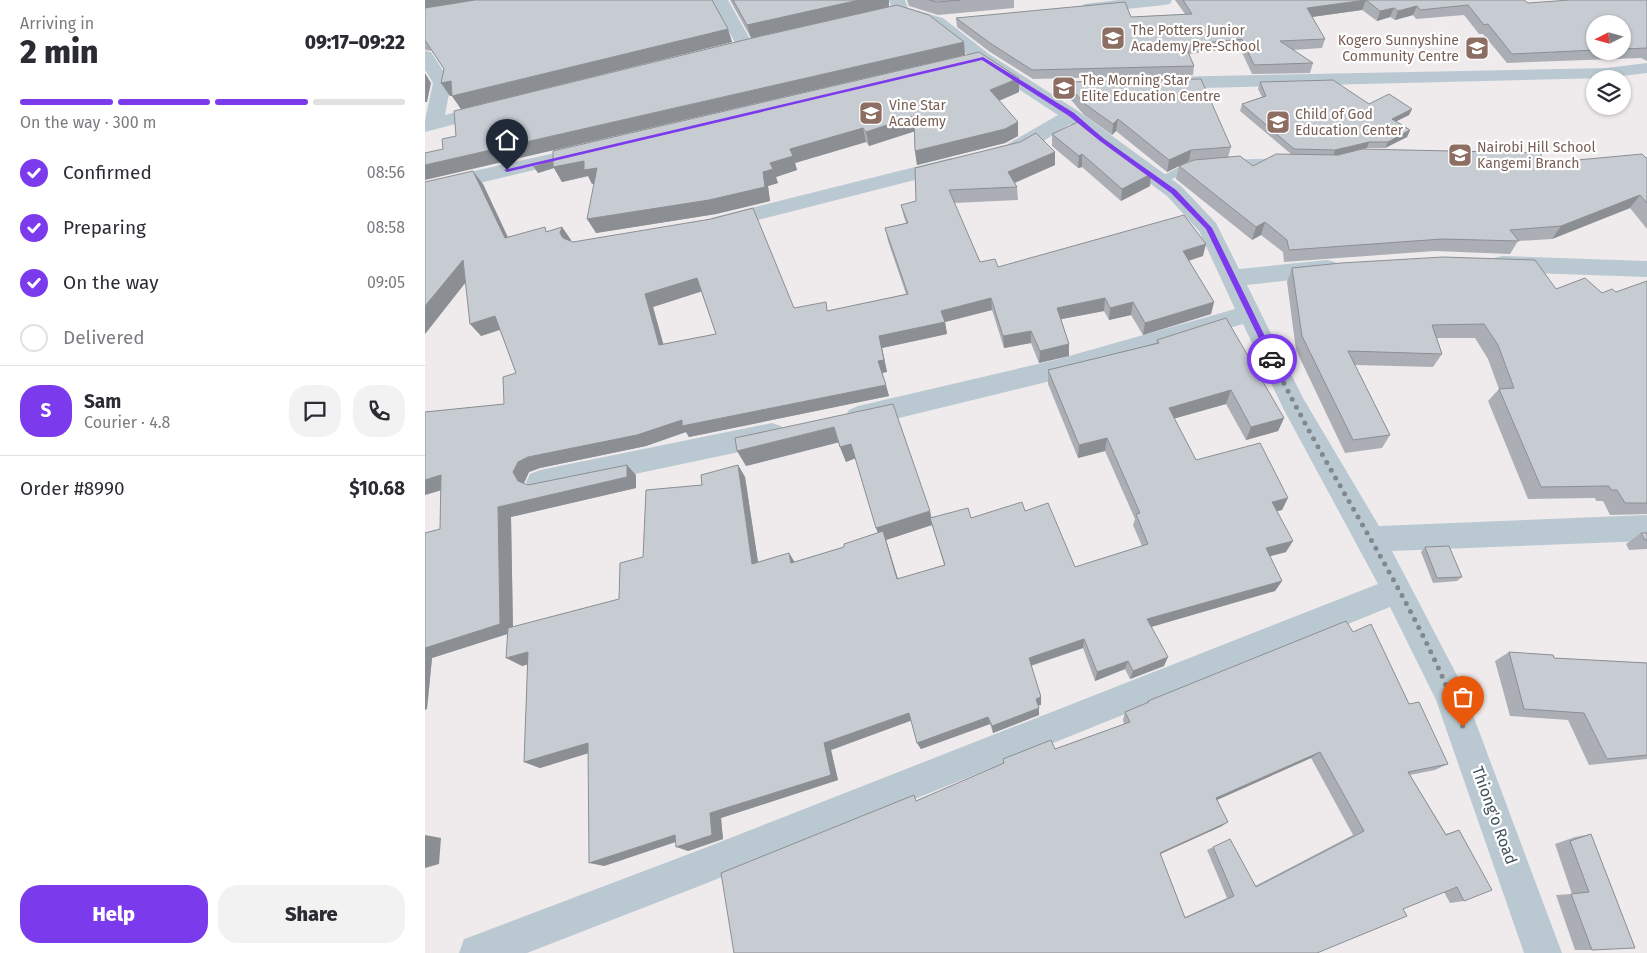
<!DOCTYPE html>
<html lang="en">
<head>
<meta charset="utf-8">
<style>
  :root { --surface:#fff; --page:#f2f2f3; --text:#2b2b33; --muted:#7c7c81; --line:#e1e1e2; --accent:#7c3aed }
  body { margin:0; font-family:"Fira Sans",sans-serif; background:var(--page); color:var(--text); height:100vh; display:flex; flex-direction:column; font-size:19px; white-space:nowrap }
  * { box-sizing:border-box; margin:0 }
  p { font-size:16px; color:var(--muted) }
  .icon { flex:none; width:28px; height:28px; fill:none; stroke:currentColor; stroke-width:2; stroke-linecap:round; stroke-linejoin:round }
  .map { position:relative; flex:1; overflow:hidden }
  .panel { display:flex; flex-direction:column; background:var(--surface); width:425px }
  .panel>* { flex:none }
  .needle { width:32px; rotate:264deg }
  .buttons { position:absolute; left:1161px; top:15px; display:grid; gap:10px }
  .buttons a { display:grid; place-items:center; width:45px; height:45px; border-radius:50%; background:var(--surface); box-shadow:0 1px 4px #0004; font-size:25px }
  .pin { position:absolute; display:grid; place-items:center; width:42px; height:42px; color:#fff; margin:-51px -21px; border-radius:50% 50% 50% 0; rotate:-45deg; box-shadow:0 0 5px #0007 }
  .pin .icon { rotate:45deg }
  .courier { position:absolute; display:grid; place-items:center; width:50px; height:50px; margin:-25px; border:4px solid #7c3aed; border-radius:50%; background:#fff; color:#222; box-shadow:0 1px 6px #0007 }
  .head em { font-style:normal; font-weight:800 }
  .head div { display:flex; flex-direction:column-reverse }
  .head { display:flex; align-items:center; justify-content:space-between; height:85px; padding:0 20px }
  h1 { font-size:32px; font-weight:800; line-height:38px }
  .bar { display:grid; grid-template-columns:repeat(4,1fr); gap:8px 5px; align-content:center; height:60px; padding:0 20px }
  .bar i { height:6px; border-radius:4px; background:var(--line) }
  .bar .selected { background:var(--accent) }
  .bar p { grid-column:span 4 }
  .line { display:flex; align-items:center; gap:12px; padding:0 20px; border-top:1px solid var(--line) }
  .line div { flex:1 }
  .round { display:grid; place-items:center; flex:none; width:52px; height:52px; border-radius:20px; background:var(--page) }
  ol { padding:0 20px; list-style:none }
  li { display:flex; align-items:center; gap:15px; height:55px }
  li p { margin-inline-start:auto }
  li .icon { padding:5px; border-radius:50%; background:var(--accent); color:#fff; stroke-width:4 }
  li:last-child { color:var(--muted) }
  li i { width:28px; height:28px; border:2px solid var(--line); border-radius:50% }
  .primary-button { display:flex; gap:10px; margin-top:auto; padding:10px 20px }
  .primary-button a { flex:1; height:58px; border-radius:20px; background:var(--accent); color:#fff; font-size:20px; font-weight:800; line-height:58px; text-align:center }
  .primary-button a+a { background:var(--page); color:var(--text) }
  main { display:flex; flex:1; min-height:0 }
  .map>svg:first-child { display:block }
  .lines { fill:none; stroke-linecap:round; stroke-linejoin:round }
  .service { fill:#bac9d1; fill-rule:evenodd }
  .minor { fill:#bac9d1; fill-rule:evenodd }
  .wall { fill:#abafb5; fill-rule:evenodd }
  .shaded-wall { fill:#8b8f93 }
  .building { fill:#c7ccd2; stroke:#8b8f93; fill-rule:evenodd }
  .route { fill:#7c3aed }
  .done { stroke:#7f888e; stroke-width:5; stroke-dasharray:0 9 }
  .labels { text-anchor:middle; stroke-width:4.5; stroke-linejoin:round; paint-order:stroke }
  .far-education-label { font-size:14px; fill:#785e54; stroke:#fff; text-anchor:start }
  .street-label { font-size:16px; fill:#42525c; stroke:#fff }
</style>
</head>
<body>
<main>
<section class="panel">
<div class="head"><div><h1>2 min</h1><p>Arriving in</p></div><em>09:17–09:22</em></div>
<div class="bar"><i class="selected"></i><i class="selected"></i><i class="selected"></i><i></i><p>On the way · 300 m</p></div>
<ol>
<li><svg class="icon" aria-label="check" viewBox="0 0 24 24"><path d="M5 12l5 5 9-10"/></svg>Confirmed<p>08:56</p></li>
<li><svg class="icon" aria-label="check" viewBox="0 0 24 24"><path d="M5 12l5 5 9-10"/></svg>Preparing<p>08:58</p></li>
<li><svg class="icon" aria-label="check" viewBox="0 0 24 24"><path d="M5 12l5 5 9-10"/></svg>On the way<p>09:05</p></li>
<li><i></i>Delivered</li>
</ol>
<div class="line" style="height:90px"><b class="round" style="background:var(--accent);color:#fff">S</b><div><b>Sam</b><p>Courier · 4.8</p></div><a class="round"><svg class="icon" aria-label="chat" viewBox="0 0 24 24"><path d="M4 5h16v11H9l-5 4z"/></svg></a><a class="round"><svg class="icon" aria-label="phone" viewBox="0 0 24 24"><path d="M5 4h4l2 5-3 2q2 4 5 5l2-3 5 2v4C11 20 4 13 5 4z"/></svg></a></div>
<div class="line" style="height:65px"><div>Order #8990</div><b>$10.68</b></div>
<div class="primary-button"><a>Help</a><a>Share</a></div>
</section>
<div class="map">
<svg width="1222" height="953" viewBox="0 0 1222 953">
  <rect width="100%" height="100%" fill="#efebec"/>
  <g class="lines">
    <path class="service" d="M858,158L864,162L862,165L800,168L794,164L800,160Z
      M773,162L777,163L779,166L777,169L766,171L733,185L727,181L760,164Z"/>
    <path class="minor" d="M287,0H303L329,46L326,50H314Z
      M464,0H480L483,8L518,18L564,54L653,111L756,186L791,223L814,269L902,260L910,262L913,268L910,274L902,276L822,285L878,398L954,526L1222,515V541L967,551L1036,683L1137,953H1099L1011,700L965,607L277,885L102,953H34L39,939L53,934L277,849L953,584L859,410L818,324L630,380L433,428L424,424L420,417L424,410L433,406L630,360L810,309L774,231L742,196L645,124C626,135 596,161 573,155L570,151L573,147L581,145L633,115L552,62L506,26L469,15Z
      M693,0H747L745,4L739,5L665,13L659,12L657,8L659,4Z
      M0,51L6,52L26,83L20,115L66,103L73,105L76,109L73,113L0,132V120L8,83L0,70Z
      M1222,63V73L1181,78L739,89L732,87L730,83L732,79L739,77L1181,68Z
      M165,145L172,147L175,151L172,155L0,196V182Z
      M526,158L533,159L536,164L533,169L294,230L286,228L283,223L286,218Z
      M1077,256L1222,261V277L1077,272L1069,270L1066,264L1069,258Z
      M347,423L356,426L360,434L356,442L347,445L115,494L105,490L101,482L105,474L115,470Z"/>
  </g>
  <path class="wall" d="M0,0L303,29L307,42L36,109L27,96H25L16,83L19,69L7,51L0,50Z
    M305,0H464V7L326,38Z
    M482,0H589V8L513,15L484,6Z
    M750,0H1099L1103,3L1222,0V61L1216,58L1082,63L1058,34H1054L1039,15L991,19L988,15L970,20L965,17L952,21L937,10L887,17L900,39L897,48L868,50L888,63L885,73L827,74L815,48L764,54L769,66L768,75L608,79L565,52L532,27L531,18L706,17L760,14ZM1170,24H1198V51H1170Z
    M640,82L806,147L803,157L828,166L866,154L815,111L817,104L837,97L833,89L835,82L944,104L987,109L984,115L971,121L985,130L982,137L960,148H942L913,155L1120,163L1222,158V229L1205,208L1127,239L1093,241L1085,254L1010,251L859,262L858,252L836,235L827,240L751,179L754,166L767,161H764L742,172L691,131L687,135L659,115L640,93Z
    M594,92L574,101L593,122V136L580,143L492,165L490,151L489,131L444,146L441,142L370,163L372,170L351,177L353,183L343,186L345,201L291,214L171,233L169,184H167L163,176L137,182L129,168L113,173L108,165Z
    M627,134L726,174L725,186L696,201L657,167L653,168L627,146Z
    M630,165L590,183L592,187L593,200L529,203L555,262L573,267L778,256L764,261L789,302L786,314L718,335L706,315L684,320L679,311L636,319L644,344V356L614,363L606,343L579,348L567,310L520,322L522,334L457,348L462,372L457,373L464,396L264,437L261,432L221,446L115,468L104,472L99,483L100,484L103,485L211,475V488L86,517L88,627L194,599L218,557L277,485L313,465L320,477L333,562L364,553L369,562L419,547L453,533L430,458L421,462L413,442L321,466L468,404L506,517L546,518L600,511L650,567L717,546L708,525L710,519L680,451L653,458L623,384V370L731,343L732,340L859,418L853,431L821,440L801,404L749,418L771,460L857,510L852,511L861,552L845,556L857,581L850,591L726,627L739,666L705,679L700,669L670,681L658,648L606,666L616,697V705H613L614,708V715L568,733L565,724L496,749L492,743L486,720L406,750L413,780L296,818L298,839L263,851L251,842L179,866L163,753L115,768L99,762L103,664L97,666L83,634L7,658L2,709L15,529L16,490L0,495V412L79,404L91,373L75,330L56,336L40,283L0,334L58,184L83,237L123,231L137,227L146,240L145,241L369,308L404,311L481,294L463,241L460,228L481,223L479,217L476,205L491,201L490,168ZM276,291L291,334L238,344L228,307ZM507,525L519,565L473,579L461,540Z
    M867,268L1177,293L1191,292L1222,281V514L1185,515L1178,501H1171L1170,498L1103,499L1063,401L1074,389L1063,359L1050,338H1012L1017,354L1008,367L930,365L965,435L957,448L920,453L871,350L862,282Z
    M1216,533H1222V549L1204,550L1201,544Z
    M1000,547L1037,577L1032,581L1008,583L996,552Z
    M928,632L984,704L1023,764L1010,770L985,775L1021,834L1034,830L1039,901L1025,903L1019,892L978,909L309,953L493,800L579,763L578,759L630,749L699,724L698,720L700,712L722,703L723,701ZM886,758L928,835L830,886L788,847L782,850L802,898L760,917L735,854L797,826L792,800Z
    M1084,652L1129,658L1222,663V759L1164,765L1143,720L1085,716L1070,661Z
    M1166,834L1167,950H1150L1131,895L1147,894L1130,844L1150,837Z"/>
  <path class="shaded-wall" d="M0,0H54L0,9Z
    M434,0H464V7L326,38L322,25Z
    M941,0L937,10L879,18L882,8Z
    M992,6L988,15L970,20L973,11Z
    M969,8L965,17L952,21L955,11Z
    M303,29L307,42L36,109L27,96Z
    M539,42L540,55L0,180V165Z
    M0,73L6,83L2,102H0Z
    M594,78V92L566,104L565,90Z
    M26,81L34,94L25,96L16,83Z
    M987,109L984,115L964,125L967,119Z
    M489,116L491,131L444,146L441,132Z
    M693,119L691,131L687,135L688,124Z
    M593,122V136L580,143L492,165L490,151Z
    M438,128L441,142L370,163L372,170L351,177L353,183L343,186L345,201L291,214L171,233L162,219L345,163L365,149Z
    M985,130L982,137L960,148L963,142Z
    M944,142L942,148L908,156L910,150Z
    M766,150L764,161L742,172L744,160Z
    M630,152V165L584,185L583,172Z
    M657,154V167L653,168L654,156Z
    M132,159L159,161L172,168L180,182L167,184L163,176L137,182L129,168L113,173L109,167Z
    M48,171L58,184L89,251L80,238Z
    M726,174L725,186L696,201L697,189Z
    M1215,195L1205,208L1127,239L1136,226Z
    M840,222L836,235L827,240L831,227Z
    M137,227L146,240L143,246L135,233Z
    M781,244L778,256L755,263L758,251Z
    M38,260L48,273L0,334V306Z
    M272,278L278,291L228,307L242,357L234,345L220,294Z
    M566,298L567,310L520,322L522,334L457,348L462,372L456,373L453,361L454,336L516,311Z
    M680,298L679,311L632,320V308Z
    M708,302L706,315L684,320L685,308Z
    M789,302L786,314L718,335L720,323Z
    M70,316L80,328L56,336L45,324Z
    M606,331V343L579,348L578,336Z
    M644,344V356L614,363L615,351Z
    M461,385L464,396L264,437L261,432L221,446L115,468L104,472L99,483L104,492L93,481L88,472L93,462L103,457L257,420Z
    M806,390L801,404L741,421L744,408Z
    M859,418L853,431L821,440L826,427Z
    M409,427L415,442L321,466L312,451Z
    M682,438L680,451L653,458L654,445Z
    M426,444L431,458L421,462L415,447Z
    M202,465L211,475V488L86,517L88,632L7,658L2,709L0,710V648L73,507Z
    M313,465L320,477L335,575L327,564Z
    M16,475L30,486L0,495V480Z
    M863,498L857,510L841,514L847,502Z
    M505,511L508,525L505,518L507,525L461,540L476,589L451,528Z
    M868,541L861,552L835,559L841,548Z
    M364,553L371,564L366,563Z
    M857,581L850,591L719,629L722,619Z
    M659,639L658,648L604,666V658Z
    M103,652L118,660L97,666L81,658Z
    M743,657L739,666L705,679L708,671Z
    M703,661L700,669L670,681L672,672Z
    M616,697V705L611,706V699Z
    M614,708V715L568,733L567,726Z
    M484,713L488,720L406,750L413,780L296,818L298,839L263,851L251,847L285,813L399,743Z
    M563,717L565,724L496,749L492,743Z
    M163,743L177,749L115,768L99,762Z
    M895,752L886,758L785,803L791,798Z
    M803,822L797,826L731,856L735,853Z
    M0,835L16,838L14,864L0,868Z
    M250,835L262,838L179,866L164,863Z"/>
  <path class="building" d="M50,0H287L303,29L27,96L26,81L16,83L19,69L0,40V8Z
    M308,0H434L322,25Z
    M504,0H535L512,2Z
    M758,0H1099L1103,3L1145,0H1222V48L1198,49V24H1170V50L1087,54L1063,24L1059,25L1043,5L995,10L992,6L973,11L969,8L955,11L941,0L882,8L900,39L855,41L888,63L829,65L817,39L760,45L769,66L607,70L565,43L531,18L700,2L706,17L767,14Z
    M472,5L504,15L539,42L0,165V153L18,149L17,139L31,136L29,111L319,40Z
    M554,52L594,78L565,90L593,122L580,129L490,151L489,116L441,132L438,128L365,149L368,156L345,163L348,169L338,172L340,187L284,200L162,219L172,168L159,170V161L128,167V151Z
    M776,79L806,147L766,150L744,160L693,119L688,124L660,104L640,82Z
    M908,80L944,104L964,94L987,109L967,119L985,130L963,142H944L910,150L869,149L817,104L841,96L835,82Z
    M655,121L726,174L697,189L657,154L654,156L627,134Z
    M611,133L630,152L583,172L592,187L524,190L555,262L570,259L573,267L759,215L781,244L758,251L789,302L720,323L708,302L685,308L680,298L632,308L644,344L615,351L606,331L578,336L566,298L516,311L520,322L454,336L459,360L453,361L461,385L257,426V420L212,435L103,457L93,462L88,472L93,481L103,485L202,465V477L73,507L75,624L0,648V533L15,529L16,475L0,480V412L79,404L78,377L91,373L70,316L45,324L38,260L0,306V182L48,171L80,238L120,227L121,232L137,227L135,233L138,238L148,242L286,219L328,208L369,308L401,302L402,311L483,294L460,228L483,223L476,205L491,201L490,168L595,142ZM272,278L291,334L234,345L220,294Z
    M937,149L1115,153L1120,163L1217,154L1221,158H1222V203L1215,195L1136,226L1085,230L1094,241L1017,239L864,250L862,240L840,222L831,227L754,166L769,160L815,156L828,166L851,154L913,155Z
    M128,160L109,167L108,165Z
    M1018,257L1110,260L1131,289L1160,278L1177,293L1187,289L1191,292L1222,281V503H1200L1192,490H1186L1184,486L1116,487L1074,389L1089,388L1073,345L1059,324L1007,325L1017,354L923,351L965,435L928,440L877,336L867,268L916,263Z
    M801,318L859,418L826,427L806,390L744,408L771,460L835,443L863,498L847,502L868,541L841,548L857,581L722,619L743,657L708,671L703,661L672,672L659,639L604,658L616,697L611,699L614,708L567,726L563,717L492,743L484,713L399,743L406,775L285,813L287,835L251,847L250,835L164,863L163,743L99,762L103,652L81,658L83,628L194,599L195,563L218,557L221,490L277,485L276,475L313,465L327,564L364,553L366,563L419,547V544L458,531L472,579L520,565L505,518L543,508L546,518L597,502L600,511L623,503L650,567L723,544L711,514L715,513L682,438L654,445L623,370L734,343L732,340Z
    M468,404L505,511L451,528L426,444L415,447L409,427L312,451L310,438Z
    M1216,533H1222V540H1220Z
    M1024,546L1037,577L1012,578L1000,547Z
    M921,621L928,632L946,624L984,704L994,702L1023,764L983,772L1021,835L1034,830L1067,890L1039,901L1032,887L978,909L982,916L892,953H309L296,873L489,795L491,801L579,763L578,759L626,740L630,749L705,722L700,712L724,702L723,701ZM895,752L939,831L831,887L805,839L788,847L809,896L760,918L735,853L803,822L791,798Z
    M1084,652L1128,655L1129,658L1222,663V755L1182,759L1159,713L1099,709Z
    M1166,834L1210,948L1167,950L1146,894L1164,892L1145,841Z"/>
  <path class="route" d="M558,57L649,113L679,139L751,190L787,228L851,359L850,361L844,359L781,229L746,193L675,141L644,116L557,60L82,172L79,170Z"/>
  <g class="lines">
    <path class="done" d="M847,359C907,484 990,598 1038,727"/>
  </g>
  <defs>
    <g id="school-square" transform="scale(1.25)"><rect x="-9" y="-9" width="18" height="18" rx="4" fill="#8d6e63" stroke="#fff"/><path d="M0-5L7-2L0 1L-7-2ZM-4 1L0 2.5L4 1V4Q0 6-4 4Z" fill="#fff"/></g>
  </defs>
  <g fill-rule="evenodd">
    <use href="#school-square" x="688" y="38"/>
    <use href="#school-square" x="1052" y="48"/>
    <use href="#school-square" x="639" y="88"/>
    <use href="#school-square" x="446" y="113"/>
    <use href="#school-square" x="853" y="122"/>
    <use href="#school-square" x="1035" y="155"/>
  </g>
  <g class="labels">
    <g class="far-education-label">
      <text x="706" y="35">The Potters Junior<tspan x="706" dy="16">Academy Pre-School</tspan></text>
      <text x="1034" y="45" text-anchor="end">Kogero Sunnyshine<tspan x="1034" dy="16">Community Centre</tspan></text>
      <text x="656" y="85">The Morning Star<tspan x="656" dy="16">Elite Education Centre</tspan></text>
      <text x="464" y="110">Vine Star<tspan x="464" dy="16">Academy</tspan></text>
      <text x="870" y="119">Child of God<tspan x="870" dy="16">Education Center</tspan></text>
      <text x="1052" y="152">Nairobi Hill School<tspan x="1052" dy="16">Kangemi Branch</tspan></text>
    </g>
    <g class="street-label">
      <text transform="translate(1070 815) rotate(70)" y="6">Thiong'o Road</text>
    </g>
  </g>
</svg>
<div class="buttons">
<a><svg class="needle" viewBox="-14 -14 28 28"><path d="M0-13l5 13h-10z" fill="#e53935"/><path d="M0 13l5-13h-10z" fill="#7c7c81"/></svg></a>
<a><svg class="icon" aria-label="layers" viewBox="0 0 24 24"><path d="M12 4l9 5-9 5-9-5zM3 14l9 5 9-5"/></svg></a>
</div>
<div class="pin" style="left:1038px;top:727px;background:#ea580c"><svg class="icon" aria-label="bag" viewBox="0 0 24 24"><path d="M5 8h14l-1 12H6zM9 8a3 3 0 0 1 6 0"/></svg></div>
<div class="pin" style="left:82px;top:170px;background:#1f2937"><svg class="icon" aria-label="home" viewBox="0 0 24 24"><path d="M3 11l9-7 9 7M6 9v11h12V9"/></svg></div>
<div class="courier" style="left:847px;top:359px"><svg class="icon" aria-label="car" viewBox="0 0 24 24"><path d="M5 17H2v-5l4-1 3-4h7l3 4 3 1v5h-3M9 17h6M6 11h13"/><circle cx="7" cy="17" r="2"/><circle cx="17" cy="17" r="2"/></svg></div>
</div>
</main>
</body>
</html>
